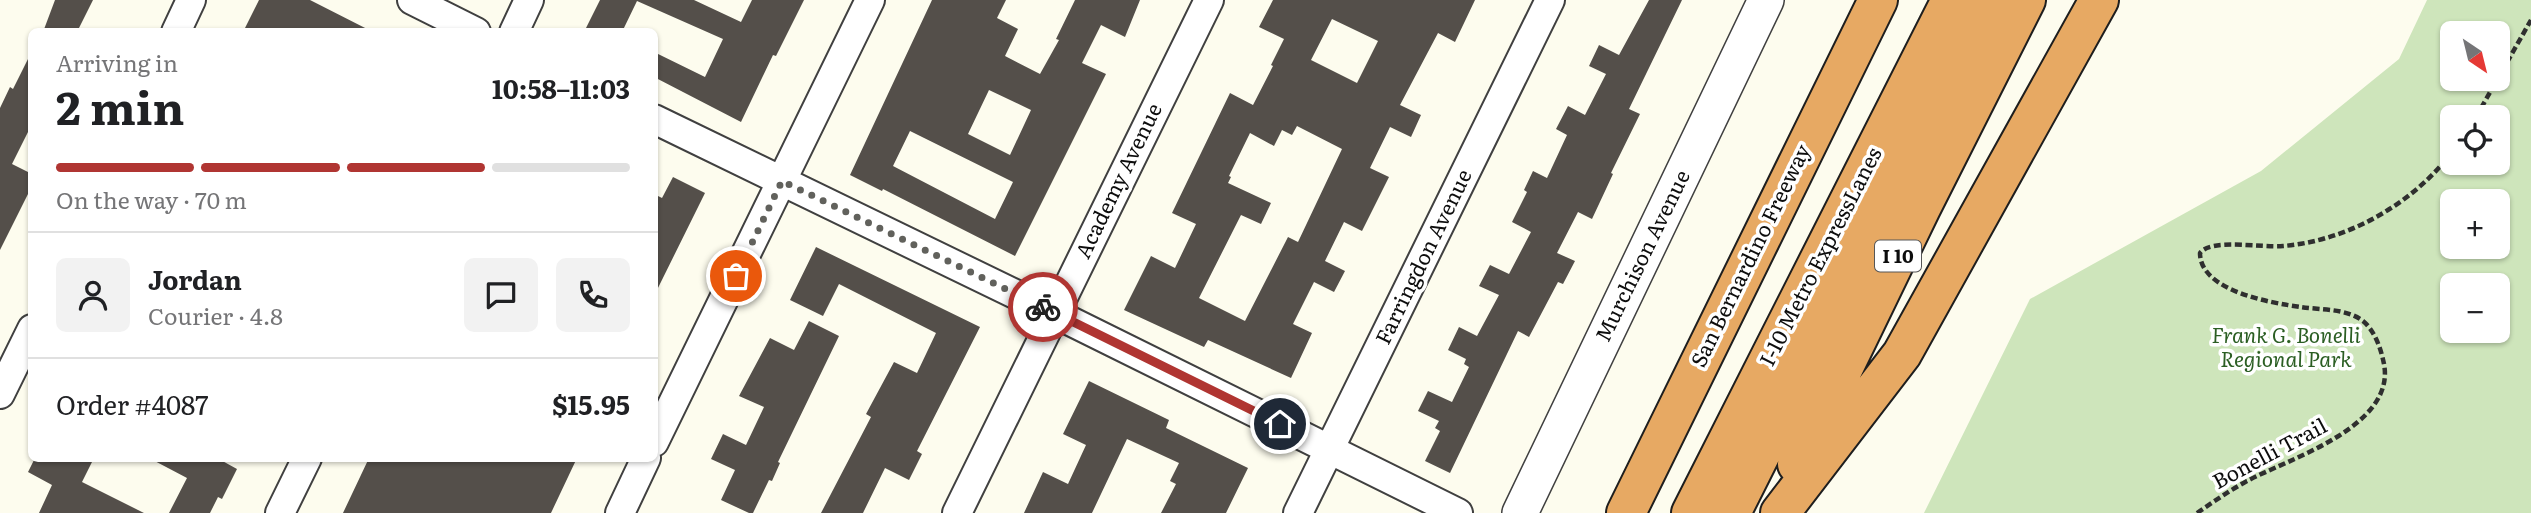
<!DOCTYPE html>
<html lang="en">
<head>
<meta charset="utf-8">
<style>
  :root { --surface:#fff; --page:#f2f2f2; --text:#202124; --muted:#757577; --line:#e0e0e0; --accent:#b03532 }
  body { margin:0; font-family:Literata,serif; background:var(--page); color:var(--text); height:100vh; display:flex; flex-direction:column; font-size:26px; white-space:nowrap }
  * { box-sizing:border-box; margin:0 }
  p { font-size:23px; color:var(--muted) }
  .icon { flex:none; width:38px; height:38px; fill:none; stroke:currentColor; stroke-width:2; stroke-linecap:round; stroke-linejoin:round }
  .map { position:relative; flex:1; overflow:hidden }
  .panel { position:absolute; left:28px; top:28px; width:630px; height:434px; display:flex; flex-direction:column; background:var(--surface); border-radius:10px; box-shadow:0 2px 5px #0004 }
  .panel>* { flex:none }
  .needle { width:46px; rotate:145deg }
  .buttons { position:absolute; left:2440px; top:21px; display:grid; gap:14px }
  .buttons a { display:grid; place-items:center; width:70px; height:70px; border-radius:10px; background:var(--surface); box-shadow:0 2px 5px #0004; font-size:35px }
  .pin { position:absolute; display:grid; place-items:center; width:60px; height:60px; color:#fff; margin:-30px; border:4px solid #fff; border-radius:50%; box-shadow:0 2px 7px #0007 }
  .courier { position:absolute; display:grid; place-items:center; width:70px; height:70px; margin:-35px; border:5px solid #b03532; border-radius:50%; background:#fff; color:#222; box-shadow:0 2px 9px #0007 }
  .headline em { font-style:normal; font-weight:700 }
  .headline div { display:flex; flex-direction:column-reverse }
  .headline { display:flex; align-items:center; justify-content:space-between; height:119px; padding:0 28px }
  h1 { font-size:46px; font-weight:700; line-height:52px }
  .bar { display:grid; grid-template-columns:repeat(4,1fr); gap:10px 7px; align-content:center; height:84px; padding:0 28px }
  .bar i { height:9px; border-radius:5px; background:var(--line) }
  .bar .selected { background:var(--accent) }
  .bar p { grid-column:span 4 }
  .line { display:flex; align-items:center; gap:18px; padding:0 28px; border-top:2px solid var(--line) }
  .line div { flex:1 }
  .round { display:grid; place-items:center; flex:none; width:74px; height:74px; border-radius:10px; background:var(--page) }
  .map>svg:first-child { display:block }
  .green { fill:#cee5bb; fill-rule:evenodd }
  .building { fill:#544f4a; fill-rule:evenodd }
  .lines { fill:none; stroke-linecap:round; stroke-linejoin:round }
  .minor-casing { stroke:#404040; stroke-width:32 }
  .tertiary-casing { stroke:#404040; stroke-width:38 }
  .motorway-casing { stroke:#1e1e1e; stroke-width:42 }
  .path { stroke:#2f2f2f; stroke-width:4.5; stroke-dasharray:7 3.5; stroke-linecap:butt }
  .minor { stroke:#fff; stroke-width:28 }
  .tertiary { stroke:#fff; stroke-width:35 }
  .motorway { stroke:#e7a963; stroke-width:38 }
  .done { stroke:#61615c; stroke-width:7; stroke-dasharray:0 12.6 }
  .route { stroke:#b03532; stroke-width:9 }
  .labels { text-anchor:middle; stroke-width:7; stroke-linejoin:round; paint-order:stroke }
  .shield { fill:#fff; stroke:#565656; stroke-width:2 }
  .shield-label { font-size:19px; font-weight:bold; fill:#0d0d0d }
  .street-label { font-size:21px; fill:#0d0d0d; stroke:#fff }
  .park-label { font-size:21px; font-style:italic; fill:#2b5e23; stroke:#fff }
</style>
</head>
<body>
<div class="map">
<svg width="2531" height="513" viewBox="0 0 2531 513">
  <rect width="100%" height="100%" fill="#fdfcee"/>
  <path class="green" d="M2427,0H2531V513H1924L2030,299L2261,171L2399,59ZM2452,33H2497V79H2452ZM2452,117H2497V163H2452ZM2452,201H2497V247H2452ZM2452,285H2497V331H2452Z"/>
  <path class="building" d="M55,0H93L77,32H43Z
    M259,0H310L373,32H243Z
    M600,0H694L741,22L752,0H804L776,56L773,55L741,122L654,77V52L705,77L723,39L637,1L622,32H584Z
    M932,0H1006L997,18L1018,29L1005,56L1040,74L1059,40L1056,39L1075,0H1140L1125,37L1101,25L1082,63L1106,74L1015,256L883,189L882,191L850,175ZM989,90L1031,110L1010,155L968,134ZM910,131L1013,182L995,219L893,166Z
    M1273,0H1475L1455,42L1438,33L1400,105L1421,115L1411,137L1390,127L1370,168L1389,177L1362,231L1344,222L1325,261L1345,271L1334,292L1314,282L1293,324L1312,333L1291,378L1208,340L1204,347L1124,310L1151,256L1175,268L1196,224L1172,213L1230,93L1253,105L1273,66L1271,65L1284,39L1259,27ZM1332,19L1378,41L1357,83L1311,60ZM1297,126L1342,149L1298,242L1288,237L1245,321L1199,298L1241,215L1261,224L1271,203L1228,183L1231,177L1229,176L1250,133L1274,146L1282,130L1292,135Z
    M1649,0H1682L1629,109L1640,114L1611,173L1613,174L1592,219L1578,212L1557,253L1575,261L1563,284L1558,282L1529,337L1518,331L1450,473L1425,461L1440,431L1435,428L1439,421L1418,411L1428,391L1452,402L1469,367L1464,364L1466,359L1448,350L1459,327L1477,336L1499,295L1479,286L1490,265L1509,274L1531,232L1512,222L1527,192L1524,190L1533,171L1547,178L1567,135L1556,129L1568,106L1585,115L1606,74L1589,66L1599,45L1619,55Z
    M32,51V124L12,164L32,174V186L0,250V108L10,87L13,89Z
    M673,177L705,193L654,296V194L662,198Z
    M816,247L980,327L917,451L922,454L909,480L885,468L863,513H821L871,417L866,414L894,362L917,373L936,333L839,284L823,316L790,300Z
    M809,321L839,336L778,462L780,463L772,481L769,480L753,513H749L721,500L735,470L711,459L723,434L746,445L764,407L739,396L770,338L794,350Z
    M1089,381L1169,420L1166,428L1248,468L1226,513H1161L1176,484L1170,481L1179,463L1127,439L1092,513H1024L1043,472L1068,484L1086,445L1063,434Z
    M35,458H94L82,482L144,513H39L52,485L28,472Z
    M149,458H217L237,469L222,499L218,497L210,513H169L187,478Z
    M369,458H577L551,513H343Z"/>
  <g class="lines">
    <g class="minor-casing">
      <path id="minor" d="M412,0L476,32
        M176,32L191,0
        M514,32L529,0
        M654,119L1054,313L1458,513
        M0,394L32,329
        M654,442L870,0
        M280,513L307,458
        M620,513L646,458
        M957,513L1209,0
        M1298,513L1550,0"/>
    </g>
    <g class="tertiary-casing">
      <path id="tertiary" d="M1520,513L1766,0"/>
    </g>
    <g class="motorway-casing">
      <path id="motorway" d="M1797,464L1921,208L2026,0
        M1626,513L1878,0
        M1691,513L1951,0
        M1731,513L1989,0
        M1780,513L1902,354L2099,0"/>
    </g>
    <path class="path" d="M2476,117L2531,20
      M2197,513C2213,502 2229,491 2247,481C2288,459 2396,427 2384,364C2381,349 2375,331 2363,321C2346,308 2320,310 2301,307C2271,303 2200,291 2200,253C2211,238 2262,248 2283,246C2347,241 2413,204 2452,152"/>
    <use href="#minor" class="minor"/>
    <use href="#tertiary" class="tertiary"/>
    <use href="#motorway" class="motorway"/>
  </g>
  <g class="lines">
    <path class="done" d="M736,276L782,181L1043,307"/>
    <path class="route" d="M1043,307L1280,424"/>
  </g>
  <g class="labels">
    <rect class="shield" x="1875" y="240.5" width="46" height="31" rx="5"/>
    <g class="shield-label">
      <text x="1898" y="263">I 10</text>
    </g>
    <g class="street-label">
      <text transform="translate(1119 181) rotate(-64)" y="7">Academy Avenue</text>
      <text transform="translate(1643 256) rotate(-64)" y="7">Murchison Avenue</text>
      <text transform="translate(1751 256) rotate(-64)" y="7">San Bernardino Freeway</text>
      <text transform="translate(1424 257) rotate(-64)" y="7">Farringdon Avenue</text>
      <text transform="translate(1821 257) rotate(-63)" y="7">I-10 Metro ExpressLanes</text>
      <text transform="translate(2270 454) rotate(-28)" y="7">Bonelli Trail</text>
    </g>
    <g class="park-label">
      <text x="2286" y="343">Frank G. Bonelli<tspan x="2286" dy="24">Regional Park</tspan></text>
    </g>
  </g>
</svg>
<div class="buttons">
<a><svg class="needle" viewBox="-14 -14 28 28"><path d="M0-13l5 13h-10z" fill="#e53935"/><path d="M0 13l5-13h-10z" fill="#757577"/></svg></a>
<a><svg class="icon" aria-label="locate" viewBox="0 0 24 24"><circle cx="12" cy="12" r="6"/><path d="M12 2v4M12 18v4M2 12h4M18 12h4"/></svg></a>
<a>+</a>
<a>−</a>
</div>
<div class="pin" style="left:736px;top:276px;background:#ea580c"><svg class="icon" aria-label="bag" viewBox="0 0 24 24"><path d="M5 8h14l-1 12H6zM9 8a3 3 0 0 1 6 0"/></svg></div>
<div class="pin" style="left:1280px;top:424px;background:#1f2937"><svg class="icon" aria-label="home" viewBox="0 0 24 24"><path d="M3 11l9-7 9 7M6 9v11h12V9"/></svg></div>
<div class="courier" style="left:1043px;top:307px"><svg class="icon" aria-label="bike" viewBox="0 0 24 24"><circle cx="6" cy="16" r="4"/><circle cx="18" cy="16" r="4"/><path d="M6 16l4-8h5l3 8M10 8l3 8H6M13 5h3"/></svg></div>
<section class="panel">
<div class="headline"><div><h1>2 min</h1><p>Arriving in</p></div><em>10:58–11:03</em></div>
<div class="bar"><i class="selected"></i><i class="selected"></i><i class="selected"></i><i></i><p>On the way · 70 m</p></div>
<div class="line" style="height:126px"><a class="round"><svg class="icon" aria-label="person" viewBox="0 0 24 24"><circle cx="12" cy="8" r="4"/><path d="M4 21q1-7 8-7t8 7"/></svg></a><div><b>Jordan</b><p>Courier · 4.8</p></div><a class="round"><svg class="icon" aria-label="chat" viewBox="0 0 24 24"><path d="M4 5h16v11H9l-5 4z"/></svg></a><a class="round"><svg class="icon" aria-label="phone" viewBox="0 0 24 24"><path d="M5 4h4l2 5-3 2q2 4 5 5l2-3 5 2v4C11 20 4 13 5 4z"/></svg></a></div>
<div class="line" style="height:91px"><div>Order #4087</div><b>$15.95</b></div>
</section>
</div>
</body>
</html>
